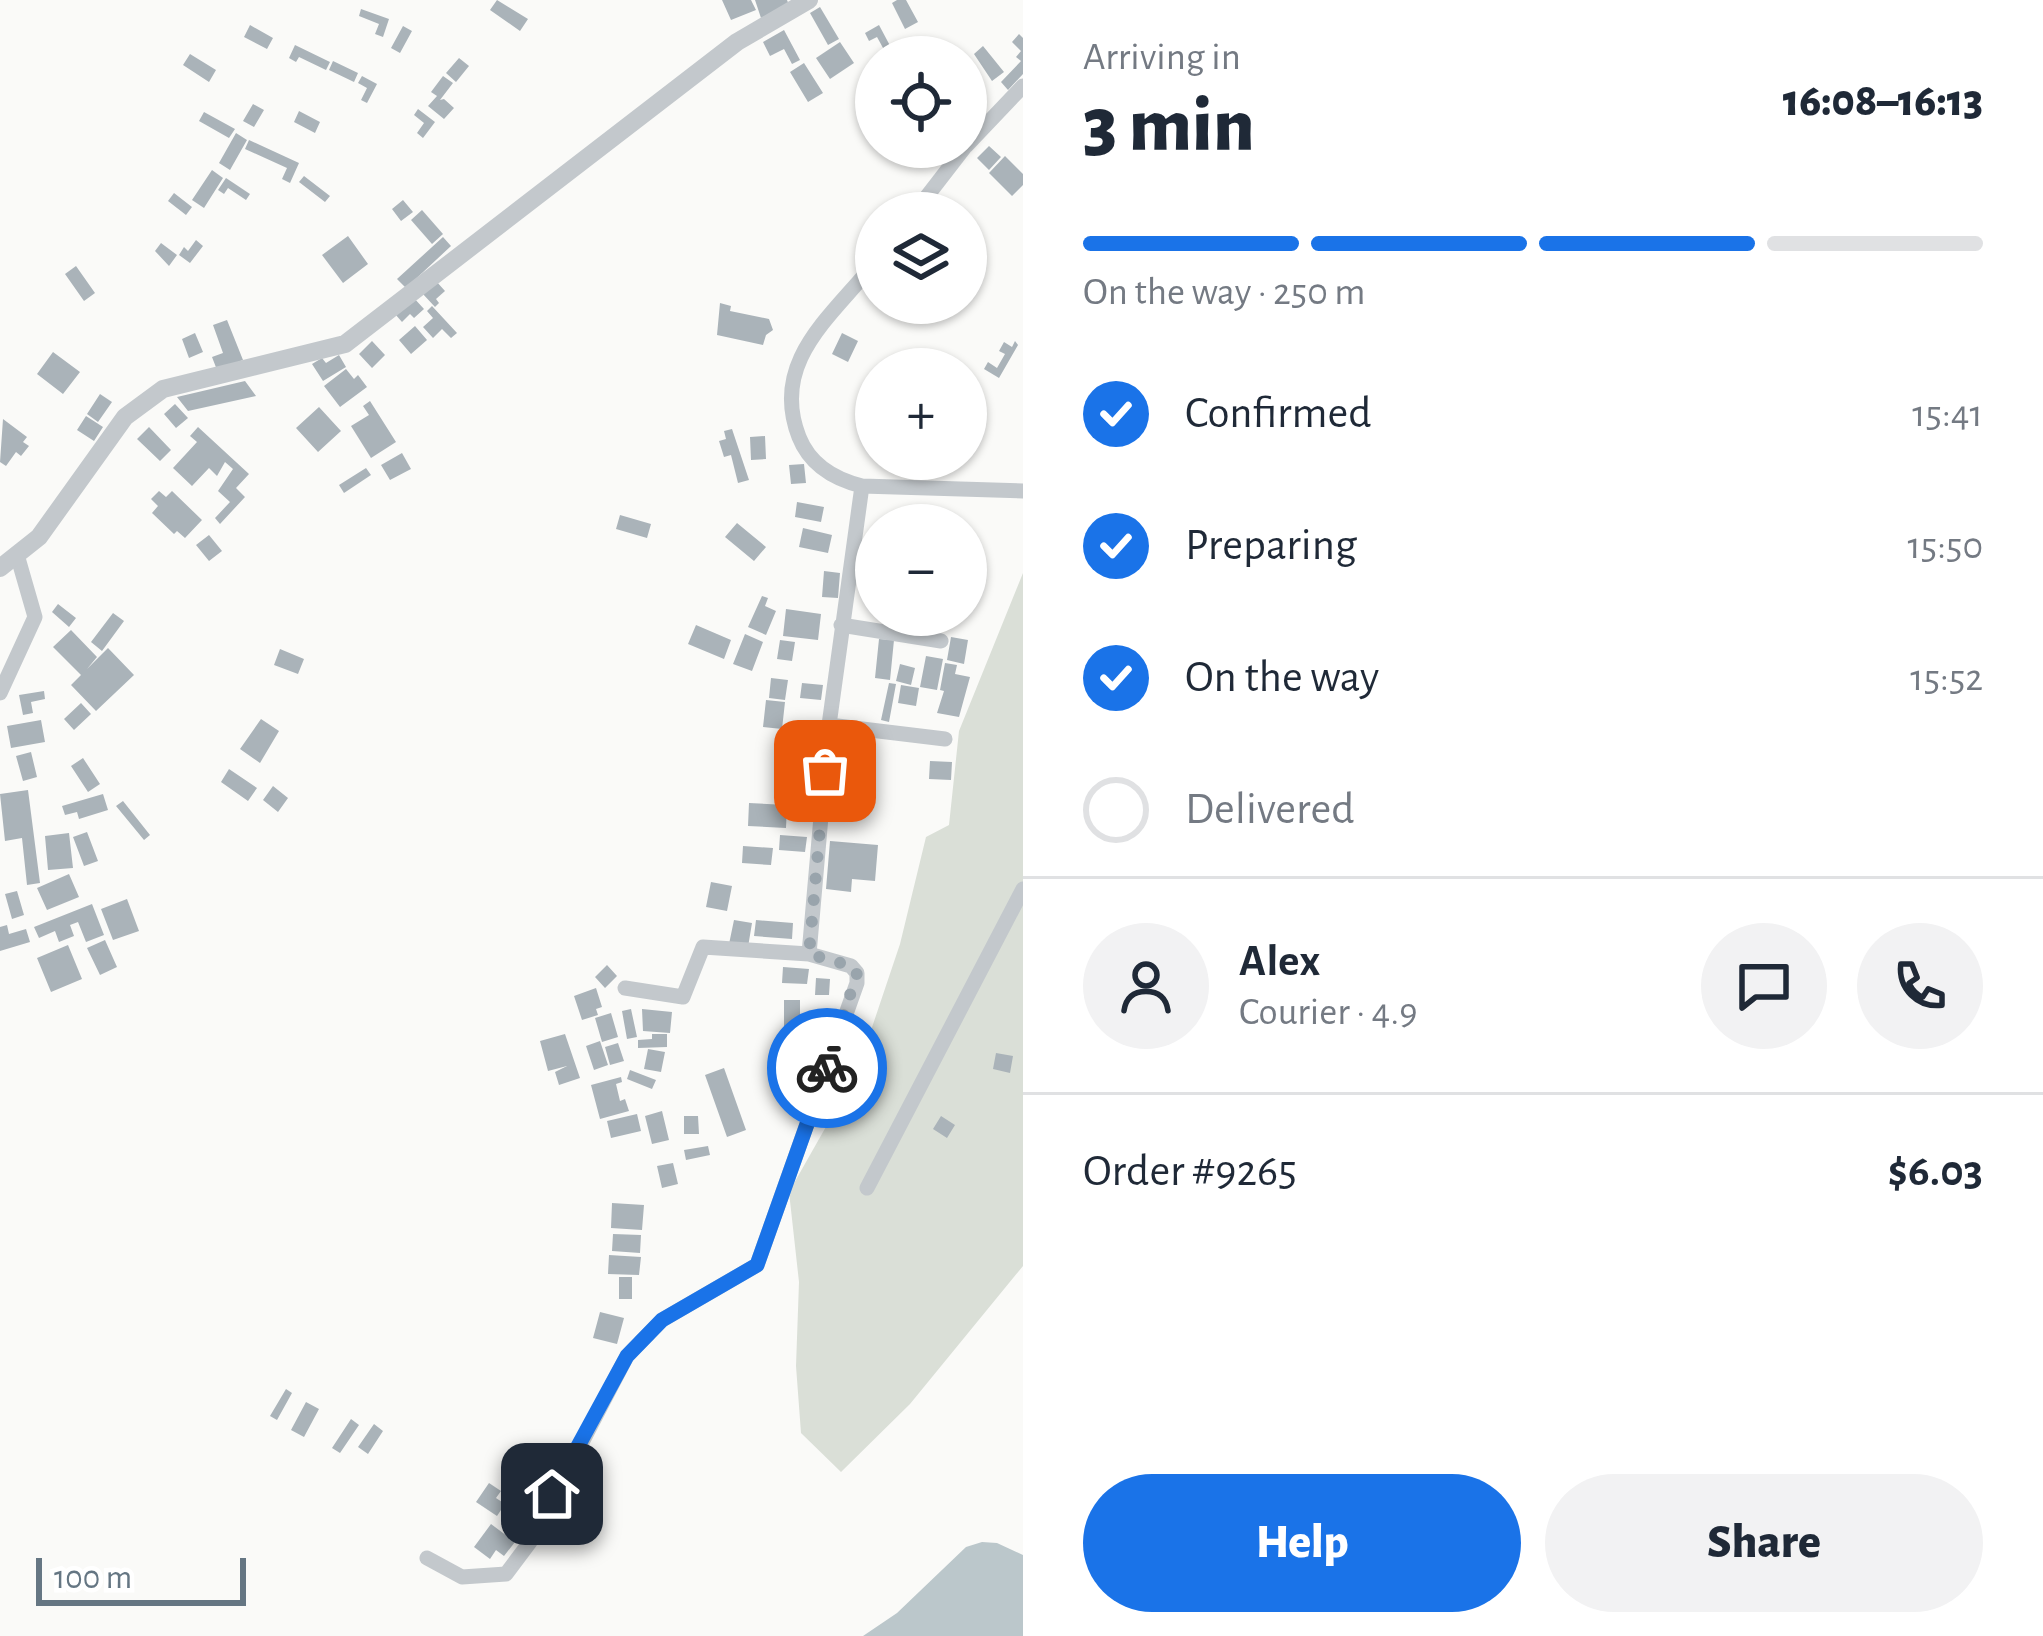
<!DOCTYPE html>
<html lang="en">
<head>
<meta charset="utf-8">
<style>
  :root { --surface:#fff; --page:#f2f2f3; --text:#1f2937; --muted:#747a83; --line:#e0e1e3; --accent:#1a73e8 }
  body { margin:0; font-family:"Alegreya Sans",sans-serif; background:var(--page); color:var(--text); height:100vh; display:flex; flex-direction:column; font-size:45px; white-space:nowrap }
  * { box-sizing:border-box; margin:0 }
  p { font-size:39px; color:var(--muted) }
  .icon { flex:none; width:66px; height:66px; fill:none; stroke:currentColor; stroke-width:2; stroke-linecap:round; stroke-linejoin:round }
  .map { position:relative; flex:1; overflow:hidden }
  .details { display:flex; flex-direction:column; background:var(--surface); width:1020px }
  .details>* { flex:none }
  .controls { position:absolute; left:855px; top:36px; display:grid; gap:24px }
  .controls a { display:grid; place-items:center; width:132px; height:132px; border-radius:50%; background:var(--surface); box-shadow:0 3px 9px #0004; font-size:60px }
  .scale { position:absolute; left:36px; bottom:30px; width:210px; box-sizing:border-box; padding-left:12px; border:6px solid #657683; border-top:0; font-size:33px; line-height:42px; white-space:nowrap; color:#657683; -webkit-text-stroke:9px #fff; paint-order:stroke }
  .pin { position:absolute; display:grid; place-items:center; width:102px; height:102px; color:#fff; margin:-51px; border-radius:24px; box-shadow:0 6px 18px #0006 }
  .courier { position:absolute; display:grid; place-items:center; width:120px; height:120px; margin:-60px; border:9px solid #1a73e8; border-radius:50%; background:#fff; color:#222; box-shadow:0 3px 15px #0007 }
  .headline em { font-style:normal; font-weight:800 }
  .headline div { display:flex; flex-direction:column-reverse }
  .headline { display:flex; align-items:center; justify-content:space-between; height:204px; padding:0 60px }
  h1 { font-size:78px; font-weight:800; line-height:90px }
  .bar { display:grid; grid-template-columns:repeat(4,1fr); gap:18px 12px; align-content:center; height:144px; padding:0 60px }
  .bar i { height:15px; border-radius:9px; background:var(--line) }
  .bar .selected { background:var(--accent) }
  .bar p { grid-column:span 4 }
  .line { display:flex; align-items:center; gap:30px; padding:0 60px; border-top:3px solid var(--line) }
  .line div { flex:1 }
  .round { display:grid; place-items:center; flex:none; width:126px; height:126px; border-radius:63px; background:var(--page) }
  ol { padding:0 60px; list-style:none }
  li { display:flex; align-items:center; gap:36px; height:132px }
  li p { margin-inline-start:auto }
  li .icon { padding:12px; border-radius:50%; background:var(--accent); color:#fff; stroke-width:4 }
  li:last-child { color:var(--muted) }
  li i { width:66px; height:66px; border:6px solid var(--line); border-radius:50% }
  .primary-button { display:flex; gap:24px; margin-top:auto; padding:24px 60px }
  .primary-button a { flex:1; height:138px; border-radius:72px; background:var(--accent); color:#fff; font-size:48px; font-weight:800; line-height:138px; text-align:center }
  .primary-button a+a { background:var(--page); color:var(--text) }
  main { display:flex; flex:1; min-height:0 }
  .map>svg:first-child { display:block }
  .green { fill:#dadfd7 }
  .water { fill:#bbc7cb }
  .building { fill:#aab3b9 }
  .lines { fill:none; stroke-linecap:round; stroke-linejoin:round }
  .minor { stroke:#c3c8cc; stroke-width:15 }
  .tertiary { stroke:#c3c8cc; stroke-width:18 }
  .done { stroke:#99a4ac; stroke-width:12; stroke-dasharray:0 21.6 }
  .route { stroke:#1a73e8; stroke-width:15 }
</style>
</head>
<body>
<main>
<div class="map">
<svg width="1023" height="1636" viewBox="0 0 1023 1636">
  <rect width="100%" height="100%" fill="#fafaf8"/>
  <path class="green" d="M1023,573V1266L910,1404L841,1472L801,1433L796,1366L799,1282L789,1192L857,1072L900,944L926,837L949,825L959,731Z"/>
  <path class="water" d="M982,1542L997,1543L1023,1555V1636H863L897,1613L966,1547Z"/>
  <path class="building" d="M497,0L528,19L520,31L490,10Z
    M722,0H751L756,10L731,20Z
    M755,0H787L789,5L761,18Z
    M897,0H906L918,22L905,29L892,3Z
    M820,7L839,39L828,45L810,13Z
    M361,9L389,19L383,37L375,34L379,24L359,16Z
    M250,25L273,38L267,49L244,37Z
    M879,25L896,57H888L877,37L869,41L865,33Z
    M403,26L412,31L400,53L391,48Z
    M784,30L800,60L792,64L784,49L770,56L763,42Z
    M1019,34L1023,38V74L1008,90L1001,82L1021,61L1016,57L1021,51L1012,42Z
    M840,42L854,63L830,79L816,58Z
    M295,45L330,62L326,70L299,57L296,62L289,58Z
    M983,46L1004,72L992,81L974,54Z
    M190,54L216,70L209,82L183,65Z
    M459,58L469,66L456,82L446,73Z
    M333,61L358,73L354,82L329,70Z
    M804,63L823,93L808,102L790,72Z
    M362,76L377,84L367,103L361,100L367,88L358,83Z
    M443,76L453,83L440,100L444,99L454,108L444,119L428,106L437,96L431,92Z
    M253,104L264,110L254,127L243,121Z
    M418,109L435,122L423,138L417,133L424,123L414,115Z
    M299,111L320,122L315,133L294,122Z
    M204,112L235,129L229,138L199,121Z
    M236,133L247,140L230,170L219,163Z
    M249,140L299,163L290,183L282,179L287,168L245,149Z
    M989,146L1001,157L989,170L977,158Z
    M1005,156L1023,174V185L1012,196L989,173Z
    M212,170L223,178L204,208L192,200Z
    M304,176L330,196L325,202L299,182Z
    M226,178L250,194L246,200L228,188L224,194L218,190Z
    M174,193L192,207L186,215L168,201Z
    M403,200L413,212L401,221L392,209Z
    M422,210L443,234L432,244L411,220Z
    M348,236L368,264L343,283L322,255Z
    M443,237L451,246L406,288L397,279Z
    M196,240L203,246L190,263L179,255L184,247L188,251Z
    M161,243L177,255L169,266L155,251Z
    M76,266L95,293L84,301L65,274Z
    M436,281L445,291L436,299L439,303L435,307L422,293Z
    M413,297L424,309L414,318L410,314L402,322L395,314Z
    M720,303L731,306L730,311L769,319L773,330L766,335L763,345L717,335Z
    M432,306L457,333L451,338L442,329L433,338L423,327L433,318L427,311Z
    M227,320L243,360L217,370L212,357L223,353L213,325Z
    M415,326L427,340L411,354L399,340Z
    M195,333L203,352L189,358L182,339Z
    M842,333L858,341L848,362L832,354Z
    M372,341L385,355L372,368L359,354Z
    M1015,341L1018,345L999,378L984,369L988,362L997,368L1005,354L999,351L1004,342L1012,347Z
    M53,352L80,372L63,394L37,374Z
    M339,355L346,367L323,381L312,364L322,358L326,363Z
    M346,369L354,379L358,375L367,387L340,407L324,386Z
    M245,381L256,396L188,411L177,397Z
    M100,394L112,402L98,422L87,414Z
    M370,401L396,442L371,458L351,426L369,415L363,406Z
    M175,404L188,418L176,428L164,414Z
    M319,407L341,431L318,452L296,428Z
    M86,416L103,427L94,441L77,430Z
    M3,419L27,437L23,442L29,446L21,456L16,452L6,466L0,462Z
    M149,427L171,450L160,461L137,439Z
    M198,427L249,474L236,488L245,497L220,524L215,518L230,502L218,491L233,469L225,462L217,476L209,468L192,486L173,468L197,442L190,436Z
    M732,429L749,480L738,483L731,455L724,457L719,441L726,439L724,431Z
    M765,436L766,459L751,460L750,437Z
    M402,453L411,469L390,480L381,465Z
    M804,464L806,483L791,484L789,465Z
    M366,468L371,475L344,493L339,485Z
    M159,491L166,497L172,491L202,520L185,538L177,531L174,534L152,513L158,506L151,499Z
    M797,502L824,507L821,522L795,517Z
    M620,515L651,524L647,538L616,529Z
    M737,523L766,547L754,561L725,537Z
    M803,528L832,535L828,553L799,547Z
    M209,535L222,551L209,561L196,545Z
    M824,571L840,573L838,598L822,597Z
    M762,596L768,598L765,606L776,611L766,635L748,627Z
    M58,604L76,618L69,627L52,612Z
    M786,609L821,614L818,640L783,636Z
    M113,613L124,621L102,651L91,642Z
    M696,625L731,640L724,659L688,644Z
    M71,630L97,657L87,669L108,648L134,675L96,711L71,685L81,675L53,647Z
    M745,634L763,642L752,671L733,664Z
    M951,637L968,640L964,664L947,660Z
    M879,639L894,640L890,680L875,678Z
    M780,640L795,642L792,661L777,659Z
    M280,649L304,659L298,674L274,665Z
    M926,656L943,659L937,690L920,687Z
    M945,663L957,665L955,674L970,677L959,717L937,713L944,691L940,690Z
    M900,664L915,668L911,685L896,681Z
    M771,678L788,680L785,700L769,698Z
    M802,683L823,685L821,700L800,698Z
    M889,683L896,684L889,722L881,720Z
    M901,685L919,688L916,706L898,703Z
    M44,691L45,699L31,702L33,713L23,715L19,695Z
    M766,700L785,702L782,729L763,727Z
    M81,703L91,714L74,730L64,719Z
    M261,719L279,731L260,763L240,749Z
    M41,720L45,742L11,748L7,726Z
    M31,752L37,777L23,781L16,756Z
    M83,758L100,784L88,792L71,766Z
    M930,761L952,762L951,780L929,779Z
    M229,769L257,788L248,801L221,782Z
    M273,786L288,798L278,812L263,800Z
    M28,790L40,883L27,885L22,838L5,841L0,794Z
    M103,794L108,810L79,819L77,812L65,815L62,806Z
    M123,801L150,835L144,840L116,806Z
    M749,803L787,805L786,828L748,826Z
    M797,805L814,807L813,822L795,821Z
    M87,832L98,861L84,866L73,837Z
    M69,833L73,868L48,870L45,836Z
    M780,835L807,837L805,852L779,850Z
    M830,841L878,845L875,881L852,879L851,892L826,889Z
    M743,846L773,848L771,865L742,863Z
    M69,874L79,897L47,910L37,888Z
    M711,882L732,886L727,911L706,907Z
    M17,891L24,915L12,919L5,894Z
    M127,899L139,931L113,940L101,909Z
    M92,904L104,935L86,942L78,922L70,925L74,936L59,942L55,931L39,938L34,927Z
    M734,920L752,923L748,947L729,944Z
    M756,920L793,923L792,939L754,936Z
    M7,925L9,934L26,929L30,942L0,951V927Z
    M105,940L117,967L100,975L87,948Z
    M68,945L82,979L51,992L37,958Z
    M607,965L617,976L605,988L595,977Z
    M783,967L809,969L807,984L782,983Z
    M816,978L830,979L829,995H815Z
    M596,988L602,1007L596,1009L598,1015L582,1020L574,996Z
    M784,1000H800V1023L810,1024V1047H784Z
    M631,1009L637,1037L627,1039L622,1011Z
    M642,1009L672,1012L670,1033L643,1031Z
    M611,1013L618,1037L602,1042L595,1018Z
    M565,1034L580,1078L559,1085L555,1072L567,1066L548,1071L540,1041Z
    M652,1034H667V1047L638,1048V1040L652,1039Z
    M600,1041L608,1065L594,1070L586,1046Z
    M618,1043L624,1061L610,1065L605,1047Z
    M648,1049L665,1052L661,1072L644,1069Z
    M996,1053L1013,1056L1010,1073L993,1069Z
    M724,1068L746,1130L727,1137L705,1075Z
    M630,1070L656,1080L652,1089L627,1079Z
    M621,1077L622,1082L616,1084L620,1101L625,1099L629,1111L600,1119L591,1085Z
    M662,1111L669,1140L652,1144L645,1116Z
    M637,1114L641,1131L611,1138L607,1121Z
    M684,1116H698L699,1134H684Z
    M941,1116L955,1125L947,1138L933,1129Z
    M708,1146L710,1155L686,1160L684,1150Z
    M673,1163L678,1184L662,1188L657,1166Z
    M612,1203L644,1205L642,1230L611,1228Z
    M613,1234L641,1235L640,1253L612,1251Z
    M609,1255L641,1257L639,1275L608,1274Z
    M619,1277H632V1299H619Z
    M600,1312L624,1318L617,1344L593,1338Z
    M286,1389L292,1393L277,1420L270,1416Z
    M306,1402L319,1409L304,1437L291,1430Z
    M351,1419L359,1425L340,1453L332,1448Z
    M374,1424L383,1431L368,1454L358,1447Z
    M489,1483L501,1491L496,1498L505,1504L497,1516L476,1502Z
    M491,1524L515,1542L504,1556L496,1550L490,1559L474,1547Z"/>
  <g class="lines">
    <path class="minor" d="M966,146L1023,86
      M914,213L965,147
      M862,486L1023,491
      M841,625L941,641
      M0,693L35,617L18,558
      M829,725L945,739
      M625,988L683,997L703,947L809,954
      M867,1188L1023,889
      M427,1558L462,1577L506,1574L530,1542L627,1356L662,1320L757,1265L857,983V973L851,966L809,954L829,725L862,486C834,479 810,465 799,437C769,360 834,315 876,261"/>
    <path class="tertiary" d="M0,568L39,537L125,417L163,389L345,344L737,42L809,0"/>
  </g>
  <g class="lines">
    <path class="done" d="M825,771L809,954L851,966L857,973L827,1068"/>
    <path class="route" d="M552,1494L627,1356L662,1320L757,1265L827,1068"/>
  </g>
</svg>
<div class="controls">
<a><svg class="icon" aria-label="locate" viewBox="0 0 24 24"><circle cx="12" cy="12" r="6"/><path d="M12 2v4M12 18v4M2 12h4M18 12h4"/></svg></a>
<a><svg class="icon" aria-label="layers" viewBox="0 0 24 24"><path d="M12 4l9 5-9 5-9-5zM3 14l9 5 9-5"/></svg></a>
<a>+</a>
<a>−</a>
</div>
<div class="scale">100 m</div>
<div class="pin" style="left:825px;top:771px;background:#ea580c"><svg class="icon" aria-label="bag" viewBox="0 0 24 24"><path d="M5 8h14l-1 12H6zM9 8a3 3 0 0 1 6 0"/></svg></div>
<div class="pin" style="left:552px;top:1494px;background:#1f2937"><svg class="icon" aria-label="home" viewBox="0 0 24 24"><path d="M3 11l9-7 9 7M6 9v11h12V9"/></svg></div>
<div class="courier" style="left:827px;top:1068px"><svg class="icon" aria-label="bike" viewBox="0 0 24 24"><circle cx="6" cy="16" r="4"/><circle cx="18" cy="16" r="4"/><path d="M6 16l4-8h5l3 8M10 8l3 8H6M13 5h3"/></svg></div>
</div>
<section class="details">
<div class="headline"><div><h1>3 min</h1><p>Arriving in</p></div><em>16:08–16:13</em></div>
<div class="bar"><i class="selected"></i><i class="selected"></i><i class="selected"></i><i></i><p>On the way · 250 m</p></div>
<ol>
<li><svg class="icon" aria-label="check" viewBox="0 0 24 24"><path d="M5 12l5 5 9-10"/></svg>Confirmed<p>15:41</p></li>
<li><svg class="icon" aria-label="check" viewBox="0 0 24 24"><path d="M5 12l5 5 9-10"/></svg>Preparing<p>15:50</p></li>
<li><svg class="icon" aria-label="check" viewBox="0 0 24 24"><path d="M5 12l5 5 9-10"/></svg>On the way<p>15:52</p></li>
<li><i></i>Delivered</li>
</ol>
<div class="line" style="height:216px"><a class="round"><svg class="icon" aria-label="person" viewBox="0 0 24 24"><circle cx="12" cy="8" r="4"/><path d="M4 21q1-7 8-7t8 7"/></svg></a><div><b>Alex</b><p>Courier · 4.9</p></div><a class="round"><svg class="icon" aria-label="chat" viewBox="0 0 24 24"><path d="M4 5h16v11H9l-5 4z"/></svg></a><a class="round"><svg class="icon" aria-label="phone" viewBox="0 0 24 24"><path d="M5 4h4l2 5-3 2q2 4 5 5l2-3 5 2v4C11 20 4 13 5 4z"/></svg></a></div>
<div class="line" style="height:156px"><div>Order #9265</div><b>$6.03</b></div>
<div class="primary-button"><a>Help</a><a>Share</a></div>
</section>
</main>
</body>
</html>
